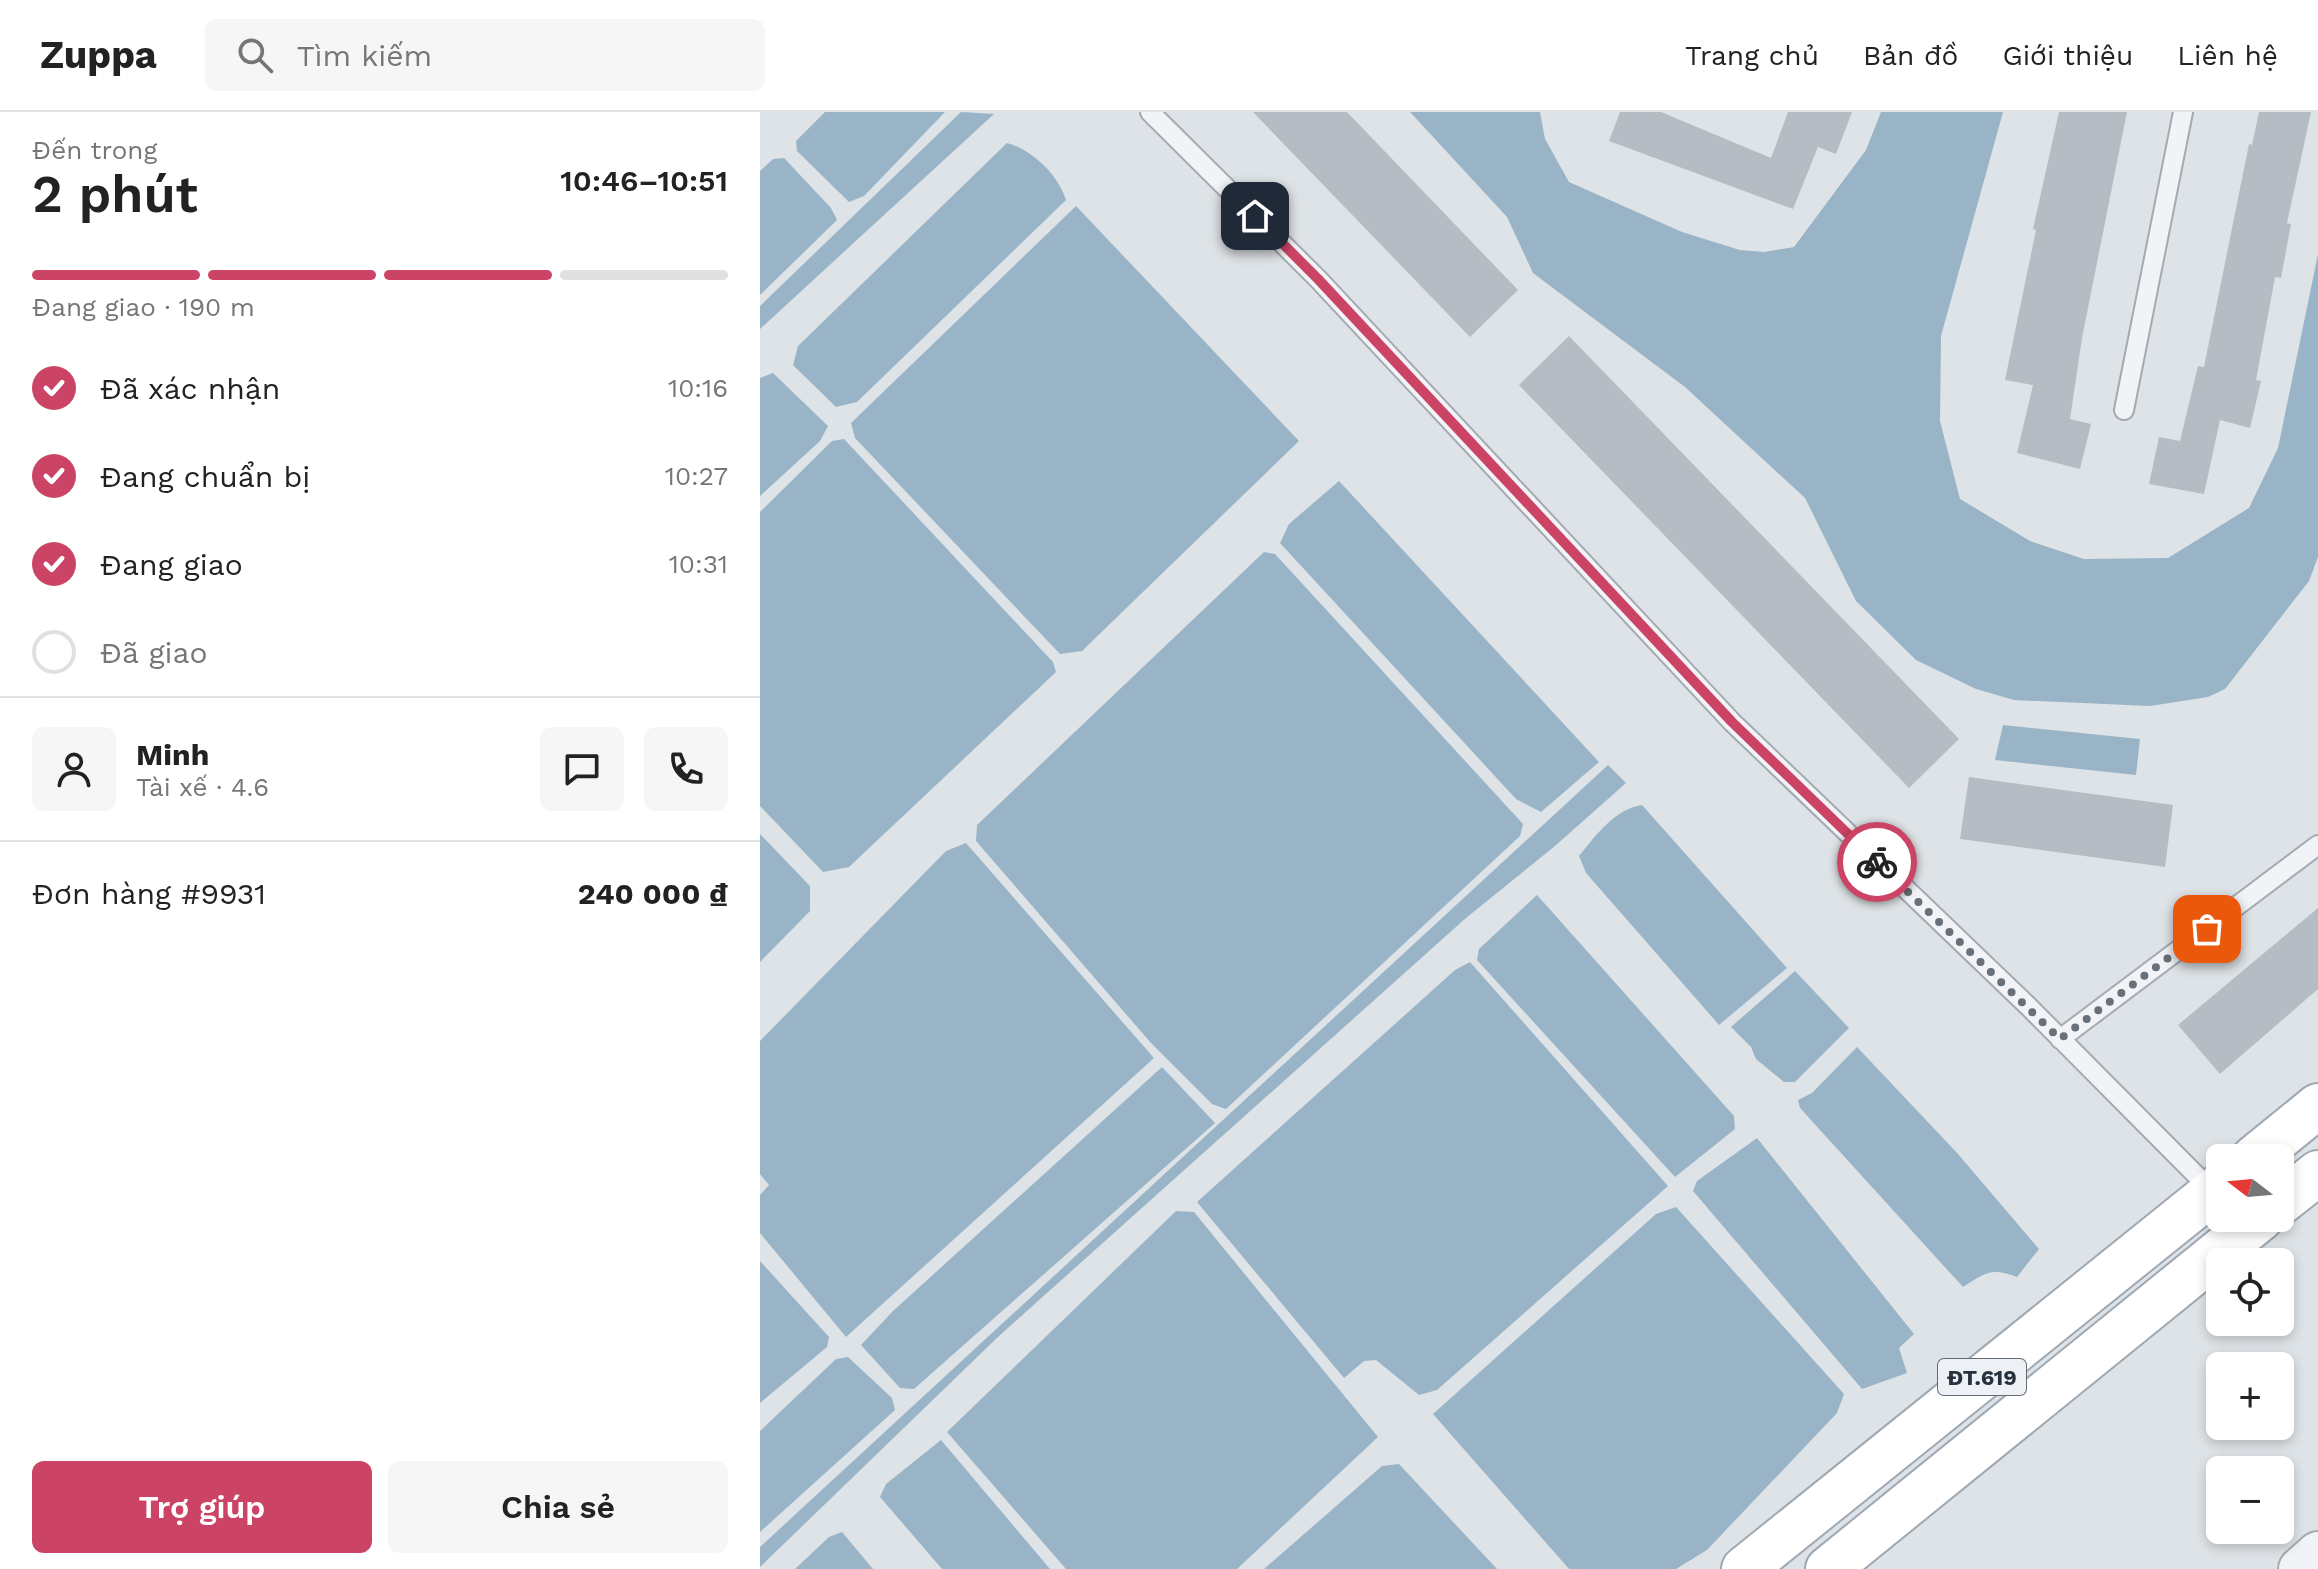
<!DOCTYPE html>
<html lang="vi">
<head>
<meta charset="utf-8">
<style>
  :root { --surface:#fff; --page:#f6f6f6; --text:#222; --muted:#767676; --line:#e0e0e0; --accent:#cc4465 }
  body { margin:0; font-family:"Work Sans",sans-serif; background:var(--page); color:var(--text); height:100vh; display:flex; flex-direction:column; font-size:30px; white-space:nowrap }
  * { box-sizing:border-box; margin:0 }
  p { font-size:26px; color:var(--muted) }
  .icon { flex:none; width:44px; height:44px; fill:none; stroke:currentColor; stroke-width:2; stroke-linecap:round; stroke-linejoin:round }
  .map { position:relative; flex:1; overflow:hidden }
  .details { display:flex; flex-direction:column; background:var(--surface); width:760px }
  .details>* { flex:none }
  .needle { width:52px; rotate:286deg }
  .controls { position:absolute; left:1446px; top:1032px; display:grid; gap:16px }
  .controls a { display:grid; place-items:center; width:88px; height:88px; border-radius:12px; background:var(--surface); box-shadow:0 4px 12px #0003; font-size:40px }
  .pin { position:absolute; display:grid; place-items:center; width:68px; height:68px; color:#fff; margin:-34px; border-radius:16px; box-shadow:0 4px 12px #0006 }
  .courier { position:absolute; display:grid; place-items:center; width:80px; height:80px; margin:-40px; border:6px solid #cc4465; border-radius:50%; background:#fff; color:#222; box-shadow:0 2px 10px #0007 }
  .head em { font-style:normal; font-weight:600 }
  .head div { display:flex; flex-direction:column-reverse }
  .head { display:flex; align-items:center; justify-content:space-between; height:136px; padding:0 32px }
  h1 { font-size:52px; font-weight:600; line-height:60px }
  .bar { display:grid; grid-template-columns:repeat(4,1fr); gap:12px 8px; align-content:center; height:96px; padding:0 32px }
  .bar i { height:10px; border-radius:6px; background:var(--line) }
  .bar .on { background:var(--accent) }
  .bar p { grid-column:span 4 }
  .line { display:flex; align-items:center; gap:20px; padding:0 32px; border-top:2px solid var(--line) }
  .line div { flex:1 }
  .round { display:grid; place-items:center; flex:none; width:84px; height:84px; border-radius:12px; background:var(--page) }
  ol { padding:0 32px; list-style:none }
  li { display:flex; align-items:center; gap:24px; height:88px }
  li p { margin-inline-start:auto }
  li .icon { padding:8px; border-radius:50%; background:var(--accent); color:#fff; stroke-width:4 }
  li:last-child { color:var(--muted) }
  li i { width:44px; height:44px; border:4px solid var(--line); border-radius:50% }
  .action { display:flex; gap:16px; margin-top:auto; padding:16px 32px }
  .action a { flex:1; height:92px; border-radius:12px; background:var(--accent); color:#fff; font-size:32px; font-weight:600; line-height:92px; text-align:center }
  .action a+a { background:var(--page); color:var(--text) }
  header { display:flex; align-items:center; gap:48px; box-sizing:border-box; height:112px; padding:0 40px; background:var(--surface); border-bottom:2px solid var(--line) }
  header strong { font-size:38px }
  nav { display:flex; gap:44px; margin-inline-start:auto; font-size:28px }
  .search { width:560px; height:72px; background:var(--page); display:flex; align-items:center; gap:20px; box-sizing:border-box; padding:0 28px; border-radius:12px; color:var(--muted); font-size:30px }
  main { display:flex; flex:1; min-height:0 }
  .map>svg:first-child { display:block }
  .water { fill:#99b4c7 }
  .building { fill:#b5bcc4 }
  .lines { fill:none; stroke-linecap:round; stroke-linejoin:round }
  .service-casing { stroke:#a4aab1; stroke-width:22 }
  .tertiary-casing { stroke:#a4aab1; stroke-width:46 }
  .primary-casing { stroke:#9ea8b3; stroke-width:48 }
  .service { stroke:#f1f3f6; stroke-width:18 }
  .tertiary { stroke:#f1f3f6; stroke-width:42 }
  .primary { stroke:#fff; stroke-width:44 }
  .done { stroke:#687079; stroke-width:8; stroke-dasharray:0 14.4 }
  .route { stroke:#cc4465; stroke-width:10 }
  .labels { text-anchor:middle; stroke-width:8; stroke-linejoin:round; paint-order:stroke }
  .shield { fill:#edf1f5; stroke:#636b75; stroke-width:2 }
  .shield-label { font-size:22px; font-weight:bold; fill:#28323e }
</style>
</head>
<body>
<header>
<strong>Zuppa</strong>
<div class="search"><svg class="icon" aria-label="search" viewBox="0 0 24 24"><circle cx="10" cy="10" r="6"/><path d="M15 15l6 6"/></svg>Tìm kiếm</div>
<nav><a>Trang chủ</a><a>Bản đồ</a><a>Giới thiệu</a><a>Liên hệ</a></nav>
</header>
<main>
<section class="details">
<div class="head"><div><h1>2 phút</h1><p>Đến trong</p></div><em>10:46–10:51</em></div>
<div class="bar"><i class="on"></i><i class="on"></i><i class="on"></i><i></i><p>Đang giao · 190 m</p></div>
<ol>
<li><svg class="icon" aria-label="check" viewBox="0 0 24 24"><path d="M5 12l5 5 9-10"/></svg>Đã xác nhận<p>10:16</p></li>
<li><svg class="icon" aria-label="check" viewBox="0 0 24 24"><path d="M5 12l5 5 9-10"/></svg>Đang chuẩn bị<p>10:27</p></li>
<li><svg class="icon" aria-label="check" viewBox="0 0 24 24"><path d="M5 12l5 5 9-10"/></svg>Đang giao<p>10:31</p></li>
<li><i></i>Đã giao</li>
</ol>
<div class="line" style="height:144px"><a class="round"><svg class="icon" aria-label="person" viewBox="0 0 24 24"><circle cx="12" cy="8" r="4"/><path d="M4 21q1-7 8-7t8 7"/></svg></a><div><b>Minh</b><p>Tài xế · 4.6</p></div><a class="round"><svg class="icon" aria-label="chat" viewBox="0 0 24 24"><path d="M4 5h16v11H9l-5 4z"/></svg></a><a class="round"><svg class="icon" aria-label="phone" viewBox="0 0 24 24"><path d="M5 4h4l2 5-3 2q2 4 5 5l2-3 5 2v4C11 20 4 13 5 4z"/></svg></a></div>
<div class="line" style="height:104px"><div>Đơn hàng #9931</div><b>240 000 ₫</b></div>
<div class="action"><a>Trợ giúp</a><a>Chia sẻ</a></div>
</section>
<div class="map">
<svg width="1558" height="1457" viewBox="0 0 1558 1457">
  <rect width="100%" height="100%" fill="#dee3e7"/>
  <path class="water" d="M65,0H185L104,84L89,90L37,39L36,29Z
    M201,0L234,2L0,217V194Z
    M650,0H780L785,27L809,70L922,120L980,138L1004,140L1034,135L1106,38L1121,0H1243L1181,224L1180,309L1200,387L1270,429L1324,447L1408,446L1489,396L1518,336L1558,142V445L1549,469L1465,577L1448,585L1390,594L1254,588L1216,577L1156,548L1096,489L1045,386L925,275L773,161L747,105Z
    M247,31C272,37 299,64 306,88L97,290L76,295L33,253L38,234Z
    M24,46L71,96L77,108L0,183V59L13,47Z
    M316,94L539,329L322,539L300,542L95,326L91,311Z
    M13,261L68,314L60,329L0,384V266Z
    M84,327L293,550L296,560L89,755L63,760L0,694V400L72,329Z
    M579,369L839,650L781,700L756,687L520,431L529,412Z
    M504,440L515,442L763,712L760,724L466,997L452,992L391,931L216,729L217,713Z
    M1243,613L1380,627L1376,663L1235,648Z
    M848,653L866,671L795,734L706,806L240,1223L0,1455V1435Z
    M882,693L1027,856L959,913L826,761L819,744C835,724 855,697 882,693Z
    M0,722L50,774V799L0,850Z
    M206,731L394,946L86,1225L0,1121V1083L9,1073L0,1062V929L186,739Z
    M777,783L974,1004L975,1017L915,1065L717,848L719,837Z
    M710,850L908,1074L677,1278L659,1283L616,1248L604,1249L584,1266L437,1090L695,858Z
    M1035,859L1089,916L1035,970H1024L996,947L991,935L971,915Z
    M1097,935L1198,1042L1279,1137L1257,1165C1231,1155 1225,1161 1203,1175L1040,996L1038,988L1052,981Z
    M402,955L455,1011L154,1277L140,1276L101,1233L133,1199Z
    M997,1026L1154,1222L1139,1236L1147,1261L1102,1277L933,1079L937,1069Z
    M916,1095L1084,1282L1077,1301L947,1438L916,1457H809L673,1302L896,1102Z
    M416,1099L434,1100L618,1325L477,1457H306L187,1320Z
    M0,1149L69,1225L67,1235L0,1291Z
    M88,1245L132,1286L135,1298L0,1420V1319L76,1247Z
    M181,1328L290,1457H182L120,1385L126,1372Z
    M639,1352L737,1457H504L622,1354Z
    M82,1420L113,1457H35L69,1425Z"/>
  <path class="building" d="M493,0H587L758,178L710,225Z
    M860,0H901L1011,46L1028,0H1092L1076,42L1058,35L1033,97L849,29Z
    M1299,0H1367L1322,226L1310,307L1331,312L1320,357L1257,341L1273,273L1245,268L1276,118L1273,117Z
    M1499,0H1551L1527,111L1531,112L1521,166L1515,165L1496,268L1501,269L1490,316L1460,308L1444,382L1389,372L1399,325L1420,329L1438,254L1444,255L1489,32L1492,33Z
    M809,224L1199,627L1149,676L759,273Z
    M1209,665L1413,693L1405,755L1200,727Z
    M1558,796V877L1460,962L1418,913Z"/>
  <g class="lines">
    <g class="service-casing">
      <path id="service" d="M390,0L558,167L972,610L1268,894L1453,1080
        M1364,298L1423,0
        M1300,927L1558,733"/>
    </g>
    <g class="tertiary-casing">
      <path id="tertiary" d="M1540,1457L1558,1441"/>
    </g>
    <g class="primary-casing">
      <path id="primary" d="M1494,1046L1558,994
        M1520,1091L1558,1061
        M984,1457L1460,1074
        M1068,1457L1501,1106"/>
    </g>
    <use href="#service" class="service"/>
    <use href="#tertiary" class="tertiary"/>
    <use href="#primary" class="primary"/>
  </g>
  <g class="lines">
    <path class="done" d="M1117,750L1300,927L1447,817"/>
    <path class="route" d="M495,104L558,167L972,610L1117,750"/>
  </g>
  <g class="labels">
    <rect class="shield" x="1178" y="1247" width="88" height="36" rx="6"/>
    <g class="shield-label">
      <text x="1222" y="1273">ĐT.619</text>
    </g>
  </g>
</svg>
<div class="controls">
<a><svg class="needle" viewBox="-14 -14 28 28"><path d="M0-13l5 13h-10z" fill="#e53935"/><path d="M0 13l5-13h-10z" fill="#767676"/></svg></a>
<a><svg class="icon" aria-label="locate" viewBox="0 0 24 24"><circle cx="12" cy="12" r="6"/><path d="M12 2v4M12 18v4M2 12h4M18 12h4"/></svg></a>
<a>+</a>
<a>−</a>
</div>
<div class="pin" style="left:1447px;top:817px;background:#ea580c"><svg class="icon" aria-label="bag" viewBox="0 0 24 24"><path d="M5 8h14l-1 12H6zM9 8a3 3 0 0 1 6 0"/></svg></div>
<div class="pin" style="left:495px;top:104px;background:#1f2937"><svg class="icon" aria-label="home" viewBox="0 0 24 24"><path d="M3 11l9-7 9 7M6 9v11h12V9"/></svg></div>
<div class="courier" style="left:1117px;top:750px"><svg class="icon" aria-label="bike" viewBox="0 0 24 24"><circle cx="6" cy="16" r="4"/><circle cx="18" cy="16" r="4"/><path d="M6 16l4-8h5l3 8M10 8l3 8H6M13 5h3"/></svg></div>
</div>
</main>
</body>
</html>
